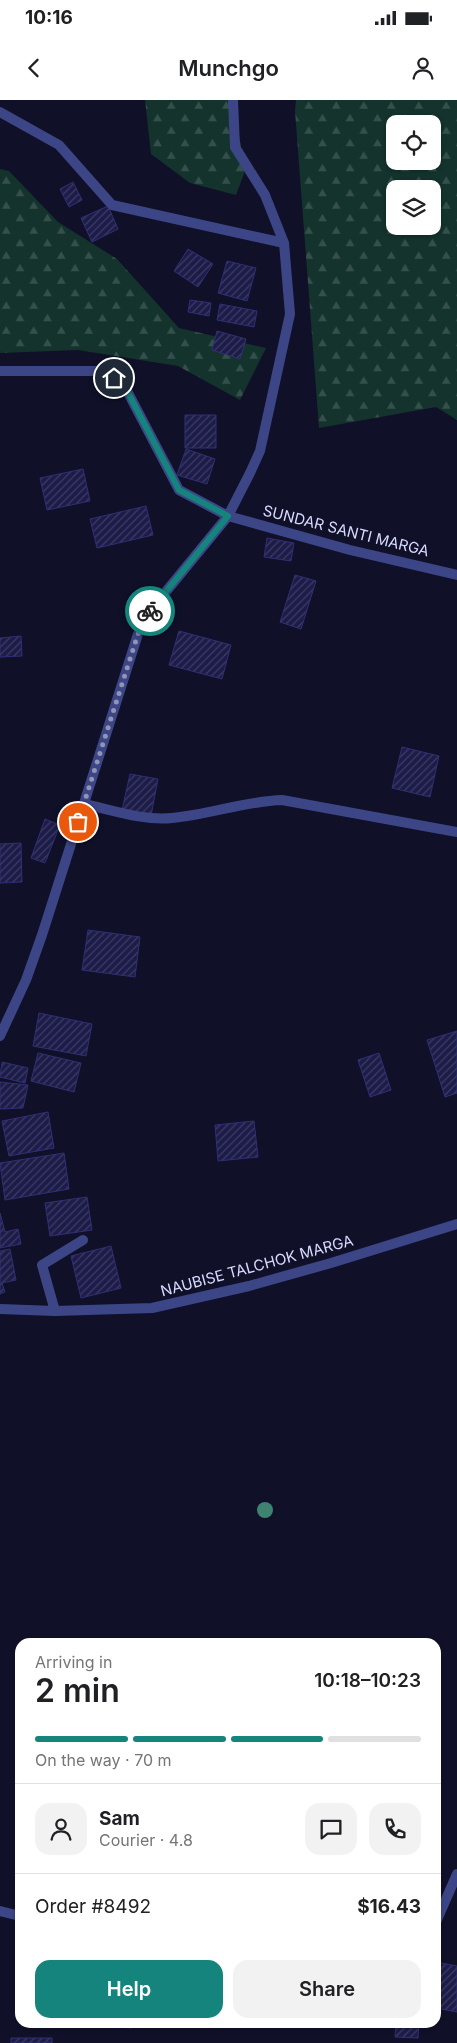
<!DOCTYPE html>
<html lang="en">
<head>
<meta charset="utf-8">
<style>
  :root { --surface:#fff; --page:#f2f2f2; --text:#202124; --muted:#757577; --line:#e0e0e0; --accent:#14847d }
  body { margin:0; font-family:Inter,sans-serif; background:var(--page); color:var(--text); height:100vh; display:flex; flex-direction:column; font-size:19px; white-space:nowrap }
  * { box-sizing:border-box; margin:0 }
  p { font-size:16px; color:var(--muted) }
  .icon { flex:none; width:28px; height:28px; fill:none; stroke:currentColor; stroke-width:2; stroke-linecap:round; stroke-linejoin:round }
  .map { position:relative; flex:1; overflow:hidden }
  .sheet { position:absolute; left:15px; top:1538px; width:426px; height:390px; display:flex; flex-direction:column; background:var(--surface); border-radius:15px; box-shadow:0 1px 4px #0004 }
  .sheet>* { flex:none }
  .controls { position:absolute; left:386px; top:15px; display:grid; gap:10px }
  .controls a { display:grid; place-items:center; width:55px; height:55px; border-radius:10px; background:var(--surface); box-shadow:0 1px 4px #0004; font-size:25px }
  .pin { position:absolute; display:grid; place-items:center; width:42px; height:42px; color:#fff; margin:-21px; border:2px solid #fff; border-radius:50%; box-shadow:0 1px 5px #0007 }
  .courier { position:absolute; display:grid; place-items:center; width:50px; height:50px; margin:-25px; border:4px solid #14847d; border-radius:50%; background:#fff; color:#222; box-shadow:0 1px 6px #0007 }
  .summary em { font-style:normal; font-weight:600 }
  .summary div { display:flex; flex-direction:column-reverse }
  .summary { display:flex; align-items:center; justify-content:space-between; height:85px; padding:0 20px }
  h1 { font-size:32px; font-weight:600; line-height:38px }
  .bar { display:grid; grid-template-columns:repeat(4,1fr); gap:8px 5px; align-content:center; height:60px; padding:0 20px }
  .bar i { height:6px; border-radius:4px; background:var(--line) }
  .bar .selected { background:var(--accent) }
  .bar p { grid-column:span 4 }
  .line { display:flex; align-items:center; gap:12px; padding:0 20px; border-top:1px solid var(--line) }
  .line div { flex:1 }
  .round { display:grid; place-items:center; flex:none; width:52px; height:52px; border-radius:15px; background:var(--page) }
  .action { display:flex; gap:10px; margin-top:auto; padding:10px 20px }
  .action a { flex:1; height:58px; border-radius:15px; background:var(--accent); color:#fff; font-size:20px; font-weight:600; line-height:58px; text-align:center }
  .action a+a { background:var(--page); color:var(--text) }
  .status { display:flex; justify-content:space-between; align-items:center; height:35px; padding:0 25px; background:var(--surface); direction:ltr }
  .status svg { height:14px; fill:currentColor }
  header { display:flex; justify-content:space-between; align-items:center; height:65px; padding:0 20px; background:var(--surface); font-size:22px; font-weight:600 }
  .map>svg:first-child { display:block }
  .forest { fill:url(#forest-firs); fill-rule:evenodd }
  .building { fill:url(#building-hatch); stroke:#302f75 }
  .lines { fill:none; stroke-linecap:round; stroke-linejoin:round }
  .minor { stroke:#3c4687; stroke-width:10 }
  .tree { fill:#3e8270 }
  .done { stroke:#9294b4; stroke-width:5; stroke-dasharray:0 9 }
  .route { stroke:#14847d; stroke-width:6 }
  .labels { text-anchor:middle; stroke-width:5; stroke-linejoin:round; paint-order:stroke }
  .street-label { font-size:15px; fill:#d8dbff; stroke:#101029 }
</style>
</head>
<body>
<div class="status"><b>10:16</b><svg viewBox="0 0 49 12"><path d="M0 12V9h3v3zM5 12V6h3v6zM10 12V3h3v9zM15 12V0h3v12zM26 1h20v11H26zM47 4h2v5h-2z"/></svg></div>
<header><svg class="icon" aria-label="back" viewBox="0 0 24 24"><path d="M15 5l-7 7 7 7"/></svg>Munchgo<svg class="icon" aria-label="person" viewBox="0 0 24 24"><circle cx="12" cy="8" r="4"/><path d="M4 21q1-7 8-7t8 7"/></svg></header>
<div class="map">
<svg width="457" height="1943" viewBox="0 0 457 1943">
  <defs>
    <pattern id="forest-firs" width="22" height="20" patternUnits="userSpaceOnUse" patternTransform="scale(1.25)"><rect width="22" height="20" fill="#13332c"/><path d="M5 1l3.5 6h-7zM16 11l3.5 6h-7z" fill="#35504c"/></pattern>
    <pattern id="building-hatch" width="6" height="6" patternUnits="userSpaceOnUse" patternTransform="scale(1.25)"><rect width="6" height="6" fill="#1d1c49"/><path d="M-1 1l2-2M0 6l6-6M5 7l2-2" fill="none" stroke="#3d3c64"/></pattern>
  </defs>
  <rect width="100%" height="100%" fill="#101029"/>
  <path class="forest" d="M145,0H233L245,71L236,95L190,83L151,54Z
    M296,0H457V320L436,307L319,328L295,11ZM395,24H432V61H395ZM395,89H432V126H395Z
    M0,69L9,71L58,122L117,159L179,228L266,248L240,300L178,266L78,250L0,253Z"/>
  <path class="building" d="M73,82L82,100L69,107L60,89Z
    M108,106L118,129L92,142L81,118Z
    M188,149L213,164L198,187L174,171Z
    M227,161L256,168L247,201L218,193Z
    M190,200L211,203L209,216L188,212Z
    M220,204L257,211L254,227L217,220Z
    M217,231L246,239L240,259L212,250Z
    M185,315H216V348H185Z
    M186,349L215,359L207,384L177,375Z
    M83,369L90,401L47,410L40,378Z
    M146,406L153,435L97,448L90,419Z
    M267,438L294,443L291,461L264,457Z
    M295,475L316,481L301,529L280,522Z
    M179,531L231,545L222,579L169,565Z
    M21,536L22,556L0,557V538Z
    M402,647L439,656L430,697L392,688Z
    M130,674L158,679L151,716L122,710Z
    M45,719L60,725L45,763L31,758Z
    M21,743L22,782L0,783V744Z
    M88,830L140,837L135,877L82,870Z
    M39,913L92,924L86,956L33,946Z
    M457,931V993L445,997L427,940Z
    M38,953L81,963L74,992L31,981Z
    M379,953L391,990L370,997L358,960Z
    M2,962L28,968L25,983L0,977Z
    M0,982L28,985L23,1008L0,1009Z
    M48,1012L54,1048L9,1056L2,1021Z
    M254,1021L258,1057L218,1061L215,1025Z
    M64,1053L69,1089L5,1100L0,1063Z
    M87,1097L92,1130L50,1136L45,1103Z
    M0,1113L5,1132L18,1129L21,1144L0,1148Z
    M111,1146L121,1188L81,1198L71,1156Z
    M10,1149L16,1180L2,1183L5,1192L0,1194V1151Z
    M436,1862L457,1866V1912L436,1908Z
    M104,1922H132V1928L104,1926Z
    M396,1922H419L418,1938L395,1937Z
    M11,1938H52V1943H11Z"/>
  <g class="lines">
    <path class="minor" d="M0,12L59,45L112,105L284,143
      M0,271H103L124,285L179,390L228,416L350,450L457,475
      M84,704C112,710 143,721 172,718C209,715 245,701 282,700L457,732
      M0,936L26,880L42,835L138,534L150,511L228,416L250,373L260,351L290,214L284,143L265,95L235,47L233,0
      M0,1209L55,1211L152,1208L249,1186L331,1163L457,1124
      M55,1211L42,1165L83,1140
      M0,1811L20,1816
      M436,1822L457,1774"/>
  </g>
  <circle class="tree" cx="265" cy="1410" r="8"/>
  <g class="lines">
    <path class="done" d="M78,722L138,534L150,511"/>
    <path class="route" d="M114,278L124,285L179,390L228,416L150,511"/>
  </g>
  <g class="labels">
    <g class="street-label">
      <text transform="translate(346 431) rotate(14)" y="5">SUNDAR SANTI MARGA</text>
      <text transform="translate(257 1166) rotate(-15)" y="5">NAUBISE TALCHOK MARGA</text>
    </g>
  </g>
</svg>
<div class="controls">
<a><svg class="icon" aria-label="locate" viewBox="0 0 24 24"><circle cx="12" cy="12" r="6"/><path d="M12 2v4M12 18v4M2 12h4M18 12h4"/></svg></a>
<a><svg class="icon" aria-label="layers" viewBox="0 0 24 24"><path d="M12 4l9 5-9 5-9-5zM3 14l9 5 9-5"/></svg></a>
</div>
<div class="pin" style="left:78px;top:722px;background:#ea580c"><svg class="icon" aria-label="bag" viewBox="0 0 24 24"><path d="M5 8h14l-1 12H6zM9 8a3 3 0 0 1 6 0"/></svg></div>
<div class="pin" style="left:114px;top:278px;background:#1f2937"><svg class="icon" aria-label="home" viewBox="0 0 24 24"><path d="M3 11l9-7 9 7M6 9v11h12V9"/></svg></div>
<div class="courier" style="left:150px;top:511px"><svg class="icon" aria-label="bike" viewBox="0 0 24 24"><circle cx="6" cy="16" r="4"/><circle cx="18" cy="16" r="4"/><path d="M6 16l4-8h5l3 8M10 8l3 8H6M13 5h3"/></svg></div>
<section class="sheet">
<div class="summary"><div><h1>2 min</h1><p>Arriving in</p></div><em>10:18–10:23</em></div>
<div class="bar"><i class="selected"></i><i class="selected"></i><i class="selected"></i><i></i><p>On the way · 70 m</p></div>
<div class="line" style="height:90px"><a class="round"><svg class="icon" aria-label="person" viewBox="0 0 24 24"><circle cx="12" cy="8" r="4"/><path d="M4 21q1-7 8-7t8 7"/></svg></a><div><b>Sam</b><p>Courier · 4.8</p></div><a class="round"><svg class="icon" aria-label="chat" viewBox="0 0 24 24"><path d="M4 5h16v11H9l-5 4z"/></svg></a><a class="round"><svg class="icon" aria-label="phone" viewBox="0 0 24 24"><path d="M5 4h4l2 5-3 2q2 4 5 5l2-3 5 2v4C11 20 4 13 5 4z"/></svg></a></div>
<div class="line" style="height:65px"><div>Order #8492</div><b>$16.43</b></div>
<div class="action"><a>Help</a><a>Share</a></div>
</section>
</div>
</body>
</html>
